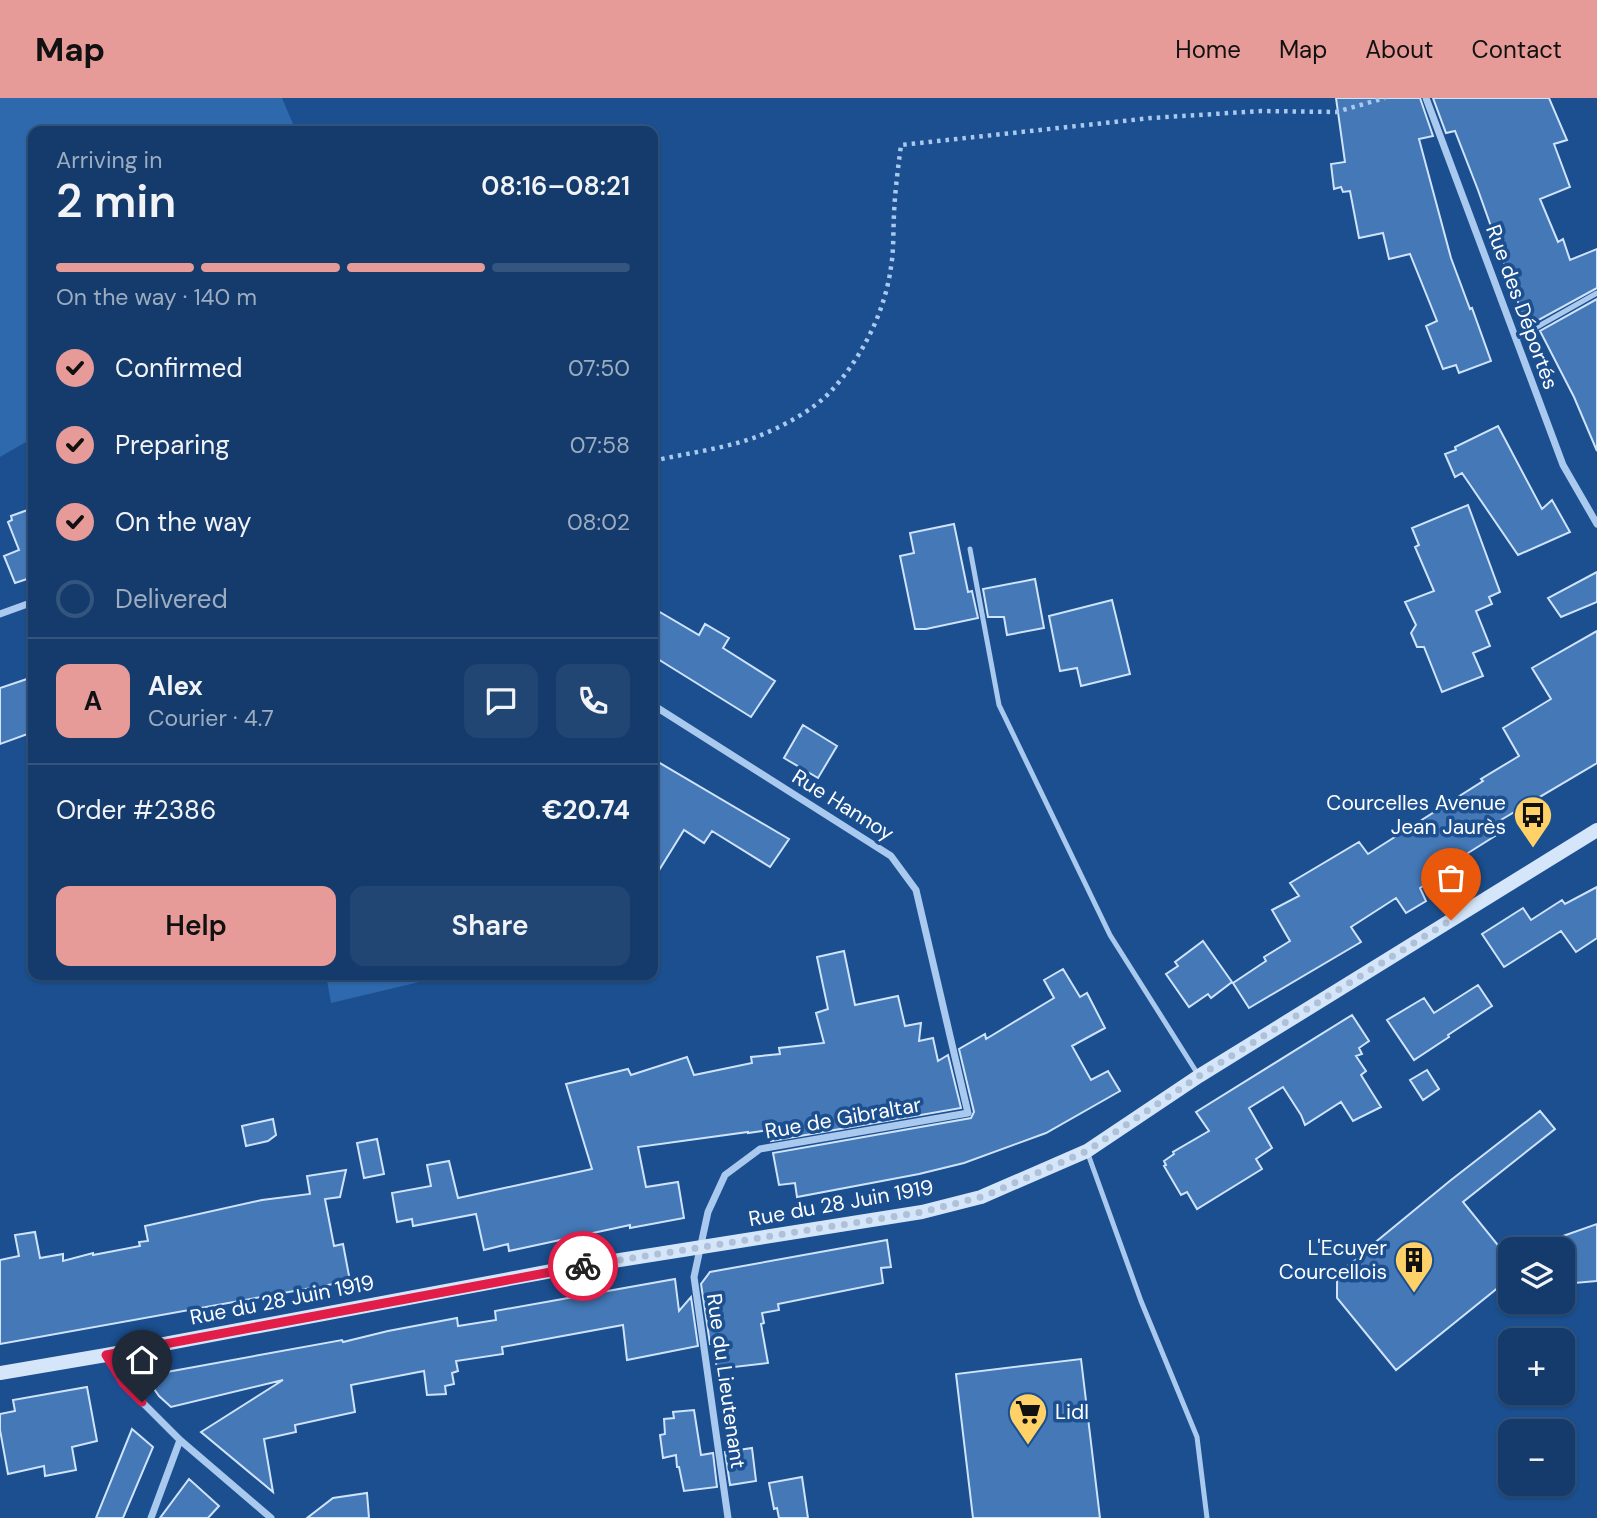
<!DOCTYPE html>
<html lang="en">
<head>
<meta charset="utf-8">
<style>
  :root { --surface:#143b6b; --page:#214673; --text:#f1f3f6; --muted:#9dadc1; --line:#33557e; --accent:#e69b98 }
  body { margin:0; font-family:"DM Sans",sans-serif; background:var(--page); color:var(--text); height:100vh; display:flex; flex-direction:column; font-size:26px; white-space:nowrap }
  * { box-sizing:border-box; margin:0 }
  p { font-size:23px; color:var(--muted) }
  .icon { flex:none; width:38px; height:38px; fill:none; stroke:currentColor; stroke-width:2; stroke-linecap:round; stroke-linejoin:round }
  .map { position:relative; flex:1; overflow:hidden }
  .details { position:absolute; left:28px; top:28px; width:630px; height:854px; display:flex; flex-direction:column; background:var(--surface); border-radius:14px; box-shadow:0 2px 5px #0004,0 0 0 2px var(--line) }
  .details>* { flex:none }
  .fabs { position:absolute; left:1498px; top:1139px; display:grid; gap:14px }
  .fabs a { display:grid; place-items:center; width:77px; height:77px; border-radius:14px; background:var(--surface); box-shadow:0 2px 5px #0004,0 0 0 2px var(--line); font-size:35px }
  .pin { position:absolute; display:grid; place-items:center; width:60px; height:60px; color:#fff; margin:-72px -30px; border-radius:50% 50% 50% 0; rotate:-45deg; box-shadow:0 0 7px #0007 }
  .pin .icon { rotate:45deg }
  .courier { position:absolute; display:grid; place-items:center; width:70px; height:70px; margin:-35px; border:5px solid #e11d48; border-radius:50%; background:#fff; color:#222; box-shadow:0 2px 9px #0007 }
  .headline em { font-style:normal; font-weight:600 }
  .headline div { display:flex; flex-direction:column-reverse }
  .headline { display:flex; align-items:center; justify-content:space-between; height:119px; padding:0 28px }
  h1 { font-size:46px; font-weight:600; line-height:52px }
  .bar { display:grid; grid-template-columns:repeat(4,1fr); gap:10px 7px; align-content:center; height:84px; padding:0 28px }
  .bar i { height:9px; border-radius:5px; background:var(--line) }
  .bar .on { background:var(--accent) }
  .bar p { grid-column:span 4 }
  .line { display:flex; align-items:center; gap:18px; padding:0 28px; border-top:2px solid var(--line) }
  .line div { flex:1 }
  .round { display:grid; place-items:center; flex:none; width:74px; height:74px; border-radius:14px; background:var(--page) }
  ol { padding:0 28px; list-style:none }
  li { display:flex; align-items:center; gap:21px; height:77px }
  li p { margin-inline-start:auto }
  li .icon { padding:7px; border-radius:50%; background:var(--accent); color:#111; stroke-width:4 }
  li:last-child { color:var(--muted) }
  li i { width:38px; height:38px; border:4px solid var(--line); border-radius:50% }
  .primary-button { display:flex; gap:14px; margin-top:auto; padding:14px 28px }
  .primary-button a { flex:1; height:80px; border-radius:14px; background:var(--accent); color:#111; font-size:28px; font-weight:600; line-height:80px; text-align:center }
  .primary-button a+a { background:var(--page); color:var(--text) }
  header { display:flex; align-items:center; gap:42px; box-sizing:border-box; height:98px; padding:0 35px; background:var(--accent); color:#111 }
  header strong { font-size:33px }
  nav { display:flex; gap:38px; margin-inline-start:auto; font-size:24px }
  .map>svg:first-child { display:block }
  .green { fill:#2e69ad }
  .building { fill:#4478b7; stroke:#cfe3fa; stroke-width:2 }
  .lines { fill:none; stroke-linecap:round; stroke-linejoin:round }
  .path { stroke:#a9c9ee; stroke-width:4.5; stroke-dasharray:3.5 5; stroke-linecap:butt }
  .service { stroke:#a9c9ee; stroke-width:5 }
  .minor { stroke:#a9c9ee; stroke-width:7 }
  .secondary { stroke:#d6e6fa; stroke-width:14 }
  .done { stroke:#afc1d8; stroke-width:7; stroke-dasharray:0 12.6 }
  .route { stroke:#e11d48; stroke-width:9 }
  .labels { text-anchor:middle; stroke-width:7; stroke-linejoin:round; paint-order:stroke }
  .street-label { font-size:21px; fill:#fff; stroke:#1b4f8f }
  .poi-label { font-size:21px; fill:#fff; stroke:#1b4f8f; text-anchor:end }
</style>
</head>
<body>
<header>
<strong>Map</strong>
<nav><a>Home</a><a>Map</a><a>About</a><a>Contact</a></nav>
</header>
<div class="map">
<svg width="1597" height="1420" viewBox="0 0 1597 1420">
  <rect width="100%" height="100%" fill="#1b4f8f"/>
  <path class="green" d="M0,0H282L296,33H33V340L0,359Z
    M326,877H449L331,905Z"/>
  <path class="building" d="M1336,0H1420L1433,38L1419,41L1451,160L1470,211L1472,210L1491,263L1459,275L1456,267L1443,271L1426,228L1437,223L1410,156L1389,161L1383,135L1359,140L1350,93L1343,94L1341,89L1334,91L1331,66L1345,64Z
    M1433,0H1549L1567,42L1554,46L1570,89L1540,101L1558,144L1563,141L1570,162L1597,151V190L1535,224L1531,219L1524,221L1478,92L1455,33L1446,35Z
    M1597,201V353L1574,299L1540,233Z
    M1498,328L1542,411L1552,402L1570,434L1518,457L1462,375L1455,379L1445,356L1456,352L1455,349Z
    M1468,407L1500,494L1489,499L1492,506L1476,513L1490,548L1473,555L1483,578L1442,594L1424,549H1417L1411,535L1416,527L1405,504L1434,493L1415,449L1419,447L1412,430Z
    M33,410V484L32,485L30,480L15,485L4,458L19,452L8,424L12,422L11,418Z
    M954,426L968,494L972,493L978,520L926,531H915L900,458L914,455L910,435Z
    M1597,474V504L1561,519L1548,500Z
    M1035,481L1044,530L1007,537L1004,519H988L983,491Z
    M1112,502L1130,576L1081,588L1077,570L1060,573L1049,518Z
    M653,510L699,537L705,526L729,540L723,550L775,583L751,619L653,558Z
    M1597,533V665L1489,729L1495,738L1457,762L1459,765L1420,790L1426,803L1406,815L1396,800L1351,829L1361,844L1249,910L1233,885L1266,863L1264,859L1290,843L1272,812L1299,798L1290,785L1359,744L1368,756L1483,683L1481,681L1519,658L1503,630L1551,601L1532,570Z
    M33,579V634L0,646V590Z
    M803,627L837,648L818,680L784,660Z
    M653,661L789,741L770,769L712,733L704,745L684,732L653,782Z
    M1597,789V840L1576,854L1561,833L1504,869L1482,836L1523,810L1531,822L1562,802L1565,806Z
    M1203,843L1232,884L1211,900L1208,896L1189,909L1166,876L1178,868L1175,864Z
    M844,853L855,907L898,898L905,928L921,925L919,943L933,940L938,963L948,957L961,1010L771,1043L769,1032L748,1035V1034L638,1049L646,1089L678,1084L684,1120L630,1130V1127L509,1153L508,1146L484,1152L476,1116L413,1128L412,1121L397,1124L392,1095L431,1088L427,1067L449,1063L458,1100L592,1071L566,986L628,971L631,977L687,959L694,977L752,965L751,959L780,956L779,950L824,945L816,915L828,911L817,859Z
    M1063,871L1080,899L1087,895L1105,930L1072,948L1091,982L1108,973L1120,993L1046,1035L964,1065L919,1076L797,1099L795,1085L779,1087L773,1055L971,1020L974,1014L959,951L985,936L986,941L1054,900L1044,882Z
    M1478,887L1492,908L1448,937L1449,939L1414,962L1387,922L1424,900L1434,915Z
    M1352,917L1369,943L1359,950L1362,956L1356,958L1366,973L1361,977L1381,1009L1353,1023L1341,1004L1305,1027L1301,1017L1283,989L1249,1010L1272,1050L1256,1061L1262,1071L1197,1111L1187,1094L1181,1097L1164,1068L1166,1067L1164,1063L1174,1056L1173,1054L1209,1033L1196,1014Z
    M1427,972L1439,991L1423,1002L1410,982Z
    M1540,1013L1555,1031L1463,1104L1510,1162V1180L1396,1272L1337,1200V1175L1361,1158V1156L1451,1082Z
    M273,1021L276,1037L268,1043L246,1048L242,1028Z
    M377,1041L384,1076L364,1080L357,1045Z
    M346,1072L340,1099L325,1101L334,1148L343,1146L350,1183L0,1246V1162L19,1158L15,1137L35,1134L40,1160L63,1156V1163L93,1155V1157L140,1148L139,1144L148,1143L145,1128L262,1102L310,1096L307,1078Z
    M1597,1126V1183L1563,1186V1138Z
    M887,1142L891,1169L881,1170L883,1185L778,1206L779,1212L762,1215L764,1225L761,1226L768,1265L717,1271L713,1245L710,1246L701,1186L710,1174Z
    M675,1181L679,1213L691,1199L698,1248L627,1262L623,1227L502,1249L503,1256L456,1263L458,1273L452,1275L454,1286L445,1288L446,1296L427,1297L424,1273L351,1287L355,1314L295,1327L296,1334L264,1341L273,1394L201,1334L283,1282L171,1309L159,1298L145,1278L342,1242L343,1244L388,1233L457,1220L458,1228L496,1222L495,1213Z
    M1081,1261L1100,1420H973L956,1276Z
    M87,1289L97,1343L72,1349L76,1372L45,1378L44,1368L8,1376L0,1332V1316L15,1313L13,1302Z
    M694,1312L701,1357L713,1355L717,1389L684,1393L679,1369H677L676,1357L663,1360L660,1337L665,1336L664,1321L674,1320L673,1314Z
    M132,1331L153,1349L123,1420H96Z
    M752,1350L756,1383L730,1387L725,1354Z
    M802,1379L808,1420H779L777,1410L774,1411L769,1385Z
    M189,1381L219,1408L208,1420H160Z
    M367,1395L369,1420H307L333,1400Z"/>
  <g class="lines">
    <path class="path" d="M653,363C687,355 723,351 756,339C782,329 814,312 832,292C863,258 885,213 891,169C894,151 893,133 894,116C895,93 898,70 901,47L1151,20L1261,13L1336,14L1385,0"/>
    <path class="service" d="M1516,241L1597,195
      M970,451L999,607L1110,837L1199,978
      M1088,1056L1141,1203L1197,1339L1207,1420"/>
    <path class="minor" d="M1426,0L1563,367L1597,426
      M0,516L33,504
      M653,607L891,758L916,792L968,1015L760,1051L725,1077L708,1114L694,1179L728,1420
      M106,1257L123,1285L180,1342L271,1420
      M151,1420L180,1342"/>
    <path class="secondary" d="M0,1275L106,1257L557,1172L922,1114L981,1099L1087,1053L1199,978L1597,732"/>
  </g>
  <g class="lines">
    <path class="done" d="M583,1168L922,1114L981,1099L994,1094L1087,1053L1199,978L1451,822"/>
    <path class="route" d="M142,1304L123,1285L106,1257L583,1168"/>
  </g>
  <defs>
    <g id="bus-pin" transform="scale(2.0125)"><path d="M0 17L-7.5 6A9.5 9.5 0 1 1 7.5 6Z" fill="#ffd166" stroke="#1b4f8f"/><path d="M-5-6H5V4H4V6H2V4H-2V6H-4V4H-5ZM-3.5-4V0h7V-4ZM-3.5 1.2v1.5H-2V1.2ZM2 1.2v1.5H3.5V1.2Z" fill="#111"/></g>
    <g id="building-pin" transform="scale(2.0125)"><path d="M0 17L-7.5 6A9.5 9.5 0 1 1 7.5 6Z" fill="#ffd166" stroke="#1b4f8f"/><path d="M-4-6H4V6H1V3H-1V6H-4ZM-2.5-4.3h1.7v1.8h-1.7ZM.8-4.3h1.7v1.8H.8ZM-2.5-1h1.7V.8h-1.7ZM.8-1h1.7V.8H.8Z" fill="#111"/></g>
    <g id="supermarket-pin" transform="scale(2.0125)"><path d="M0 17L-7.5 6A9.5 9.5 0 1 1 7.5 6Z" fill="#ffd166" stroke="#1b4f8f"/><path d="M-6-5.5h2.5l.6 2H6L4.5 2H-2.5L-4.4-4H-6ZM-1.5 3.2a1.3 1.3 0 1 0 .1 0ZM3 3.2a1.3 1.3 0 1 0 .1 0Z" fill="#111"/></g>
  </defs>
  <g fill-rule="evenodd">
    <use href="#bus-pin" x="1533" y="717"/>
    <use href="#building-pin" x="1414" y="1162"/>
    <use href="#supermarket-pin" x="1028" y="1314"/>
  </g>
  <g class="labels">
    <g class="street-label">
      <text transform="translate(1522 209) rotate(70)" y="7">Rue des Déportés</text>
      <text transform="translate(843 707) rotate(32)" y="7">Rue Hannoy</text>
      <text transform="translate(843 1020) rotate(-10)" y="7">Rue de Gibraltar</text>
      <text transform="translate(841 1105) rotate(-10)" y="7">Rue du 28 Juin 1919</text>
      <text transform="translate(282 1202) rotate(-11)" y="7">Rue du 28 Juin 1919</text>
      <text transform="translate(726 1283) rotate(82)" y="7">Rue du Lieutenant</text>
    </g>
    <g class="poi-label">
      <text x="1506" y="712">Courcelles Avenue<tspan x="1506" dy="24">Jean Jaurès</tspan></text>
      <text x="1387" y="1157">L'Ecuyer<tspan x="1387" dy="24">Courcellois</tspan></text>
      <text x="1055" y="1321" text-anchor="start">Lidl</text>
    </g>
  </g>
</svg>
<div class="fabs">
<a><svg class="icon" aria-label="layers" viewBox="0 0 24 24"><path d="M12 4l9 5-9 5-9-5zM3 14l9 5 9-5"/></svg></a>
<a>+</a>
<a>−</a>
</div>
<div class="pin" style="left:1451px;top:822px;background:#ea580c"><svg class="icon" aria-label="bag" viewBox="0 0 24 24"><path d="M5 8h14l-1 12H6zM9 8a3 3 0 0 1 6 0"/></svg></div>
<div class="pin" style="left:142px;top:1304px;background:#1f2937"><svg class="icon" aria-label="home" viewBox="0 0 24 24"><path d="M3 11l9-7 9 7M6 9v11h12V9"/></svg></div>
<div class="courier" style="left:583px;top:1168px"><svg class="icon" aria-label="bike" viewBox="0 0 24 24"><circle cx="6" cy="16" r="4"/><circle cx="18" cy="16" r="4"/><path d="M6 16l4-8h5l3 8M10 8l3 8H6M13 5h3"/></svg></div>
<section class="details">
<div class="headline"><div><h1>2 min</h1><p>Arriving in</p></div><em>08:16–08:21</em></div>
<div class="bar"><i class="on"></i><i class="on"></i><i class="on"></i><i></i><p>On the way · 140 m</p></div>
<ol>
<li><svg class="icon" aria-label="check" viewBox="0 0 24 24"><path d="M5 12l5 5 9-10"/></svg>Confirmed<p>07:50</p></li>
<li><svg class="icon" aria-label="check" viewBox="0 0 24 24"><path d="M5 12l5 5 9-10"/></svg>Preparing<p>07:58</p></li>
<li><svg class="icon" aria-label="check" viewBox="0 0 24 24"><path d="M5 12l5 5 9-10"/></svg>On the way<p>08:02</p></li>
<li><i></i>Delivered</li>
</ol>
<div class="line" style="height:126px"><b class="round" style="background:var(--accent);color:#111">A</b><div><b>Alex</b><p>Courier · 4.7</p></div><a class="round"><svg class="icon" aria-label="chat" viewBox="0 0 24 24"><path d="M4 5h16v11H9l-5 4z"/></svg></a><a class="round"><svg class="icon" aria-label="phone" viewBox="0 0 24 24"><path d="M5 4h4l2 5-3 2q2 4 5 5l2-3 5 2v4C11 20 4 13 5 4z"/></svg></a></div>
<div class="line" style="height:91px"><div>Order #2386</div><b>€20.74</b></div>
<div class="primary-button"><a>Help</a><a>Share</a></div>
</section>
</div>
</body>
</html>
